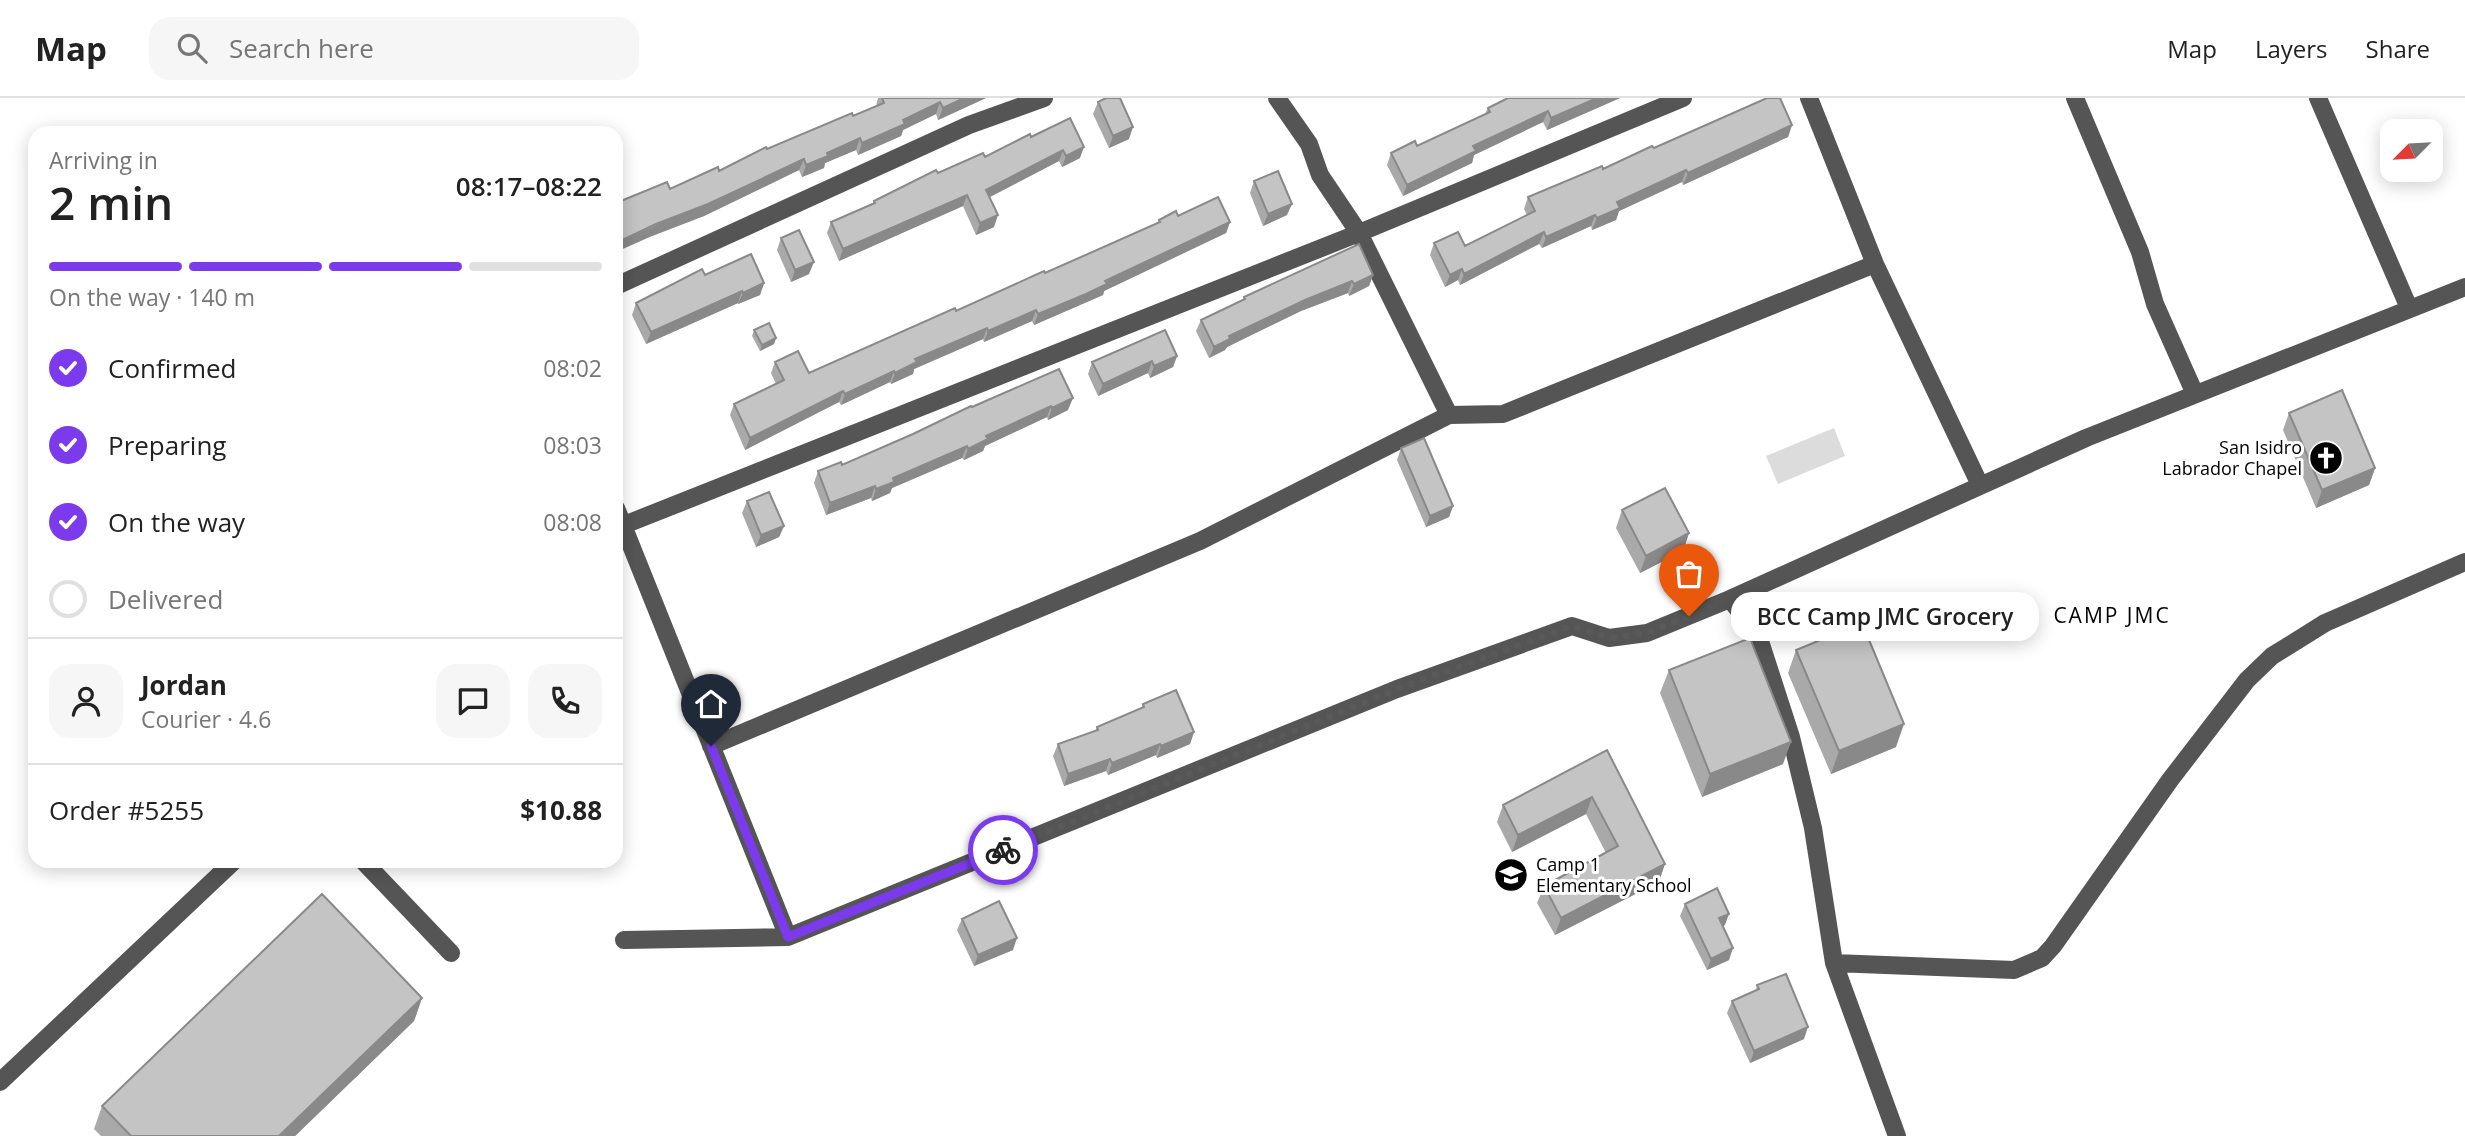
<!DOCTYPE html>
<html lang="en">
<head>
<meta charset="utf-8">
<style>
  :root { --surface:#fff; --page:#f6f6f6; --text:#222; --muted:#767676; --line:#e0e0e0; --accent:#7c3aed }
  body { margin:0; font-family:"Open Sans",sans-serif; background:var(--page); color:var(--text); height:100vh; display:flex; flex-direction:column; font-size:26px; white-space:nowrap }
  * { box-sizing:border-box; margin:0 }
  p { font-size:23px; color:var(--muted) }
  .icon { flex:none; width:38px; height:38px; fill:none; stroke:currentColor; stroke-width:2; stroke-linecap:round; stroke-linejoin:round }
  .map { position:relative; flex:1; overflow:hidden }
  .side { position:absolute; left:28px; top:28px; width:595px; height:742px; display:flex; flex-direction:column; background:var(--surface); border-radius:21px; box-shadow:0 4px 18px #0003 }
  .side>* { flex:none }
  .needle { width:46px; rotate:246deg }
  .fabs { position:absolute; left:2380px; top:21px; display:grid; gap:14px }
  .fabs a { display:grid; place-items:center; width:63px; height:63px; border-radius:14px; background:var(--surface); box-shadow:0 4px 18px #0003; font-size:35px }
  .pin { position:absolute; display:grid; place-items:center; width:60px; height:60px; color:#fff; margin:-72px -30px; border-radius:50% 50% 50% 0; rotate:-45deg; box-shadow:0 0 7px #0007 }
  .pin .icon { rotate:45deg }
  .courier { position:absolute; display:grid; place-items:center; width:70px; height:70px; margin:-35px; border:5px solid #7c3aed; border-radius:50%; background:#fff; color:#222; box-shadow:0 2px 9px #0007 }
  .bubble { position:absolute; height:49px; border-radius:21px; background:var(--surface); box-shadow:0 4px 18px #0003; font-size:23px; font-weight:600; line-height:49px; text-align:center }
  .headline em { font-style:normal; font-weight:600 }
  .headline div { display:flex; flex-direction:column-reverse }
  .headline { display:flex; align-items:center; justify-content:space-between; height:119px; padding:0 21px }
  h1 { font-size:46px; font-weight:600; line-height:52px }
  .bar { display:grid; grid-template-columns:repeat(4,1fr); gap:10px 7px; align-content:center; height:84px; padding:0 21px }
  .bar i { height:9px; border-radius:5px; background:var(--line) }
  .bar .current { background:var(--accent) }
  .bar p { grid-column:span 4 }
  .line { display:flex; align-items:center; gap:18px; padding:0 21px; border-top:2px solid var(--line) }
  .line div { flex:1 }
  .round { display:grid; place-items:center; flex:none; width:74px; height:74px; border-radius:21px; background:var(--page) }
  ol { padding:0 21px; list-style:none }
  li { display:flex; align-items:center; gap:21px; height:77px }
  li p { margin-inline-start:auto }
  li .icon { padding:7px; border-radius:50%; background:var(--accent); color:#fff; stroke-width:4 }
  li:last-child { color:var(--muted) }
  li i { width:38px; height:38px; border:4px solid var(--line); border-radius:50% }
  header { display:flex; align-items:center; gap:42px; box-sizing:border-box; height:98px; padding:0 35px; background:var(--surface); border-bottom:2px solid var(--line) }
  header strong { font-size:33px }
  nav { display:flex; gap:38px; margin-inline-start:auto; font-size:24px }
  .search { width:490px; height:63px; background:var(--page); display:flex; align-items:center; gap:18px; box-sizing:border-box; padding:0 24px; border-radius:21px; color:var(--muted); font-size:26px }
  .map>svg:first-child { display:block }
  .park { fill:#dcdcdc }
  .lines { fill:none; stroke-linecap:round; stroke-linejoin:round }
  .minor { stroke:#555; stroke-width:18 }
  .wall { fill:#a9a9a9 }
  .shaded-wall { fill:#898989 }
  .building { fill:#c4c4c4; stroke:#898989; stroke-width:2 }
  .done { stroke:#595959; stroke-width:7; stroke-dasharray:0 12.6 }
  .route { stroke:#7c3aed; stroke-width:9 }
  .labels { text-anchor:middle; stroke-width:6; stroke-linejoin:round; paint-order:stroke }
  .poi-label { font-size:18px; fill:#000; stroke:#fff; text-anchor:end }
  .quarter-label { font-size:21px; letter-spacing:2px; fill:#000; stroke:#fff }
</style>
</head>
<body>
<header>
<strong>Map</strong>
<div class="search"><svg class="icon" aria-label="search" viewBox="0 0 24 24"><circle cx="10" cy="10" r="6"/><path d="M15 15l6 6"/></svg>Search here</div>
<nav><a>Map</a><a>Layers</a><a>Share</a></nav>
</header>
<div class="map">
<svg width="2465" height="1038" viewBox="0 0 2465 1038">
  <rect width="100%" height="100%" fill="#fff"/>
  <path class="park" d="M1834,330L1845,358L1778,386L1766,358Z"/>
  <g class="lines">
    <path class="minor" d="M1277,0L1309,46L1320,77L1359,135L1449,317
      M2075,0L2140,154L2155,206L2195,296
      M2318,0L2409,210
      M1875,166L1980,387
      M616,188L969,27L1044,0
      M616,410L788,839
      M624,427L1359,135L1683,0
      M1730,501L1758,537L1791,639L1813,730L1834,865L2014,872L2042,860L2053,848L2170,682L2247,582L2272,558L2325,525L2465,464
      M711,648L1200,443L1449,317L1503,316L1875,166L1809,0
      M363,763L451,855
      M624,842L788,839L1397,591L1572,528L1609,540L1647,535L1730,501L2086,340L2465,189
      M1834,865L1897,1038
      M0,984L234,763"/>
  </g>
  <path class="wall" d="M878,0H986L938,22L936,16L903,32L901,38L858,57L856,52L825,65L824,70L802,79L799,72L704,118L652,138L670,91L719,73L767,51L853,18L876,8Z
    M1508,0H1620L1547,32L1543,24L1474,57L1472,65L1403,98L1387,67L1391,55L1417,48L1485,16L1488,10Z
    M1098,4L1129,41L1109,50L1093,16Z
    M1070,20L1080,60L1062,69L1059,63L990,99L994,129L976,137L963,108L839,163L827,135L831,124L873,105L874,103L938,75L985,59L1031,39Z
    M1792,27L1788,39L1683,87L1682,84L1619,113L1616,122L1592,132L1591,128L1542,150L1539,146L1460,187L1458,182L1445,189L1430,157L1434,145L1465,148L1527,117L1524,111L1528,99L1603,71L1654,50Z
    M1254,83L1287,117L1263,128L1250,95Z
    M1178,118L1230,124L1226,135L1104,193L1103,197L1034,227L1032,223L984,244L983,241L914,271L913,276L891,286L890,284L841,307L839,304L745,352L730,317L734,306L776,286L771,275L775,264L809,275L1045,175L1158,125L1159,122Z
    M781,140L809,176L791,184L777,152Z
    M705,177L764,185L760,197L738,206V205L646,246L632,217L636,205Z
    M1373,177L1369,188L1349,198L1348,195L1301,213L1227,249L1225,252L1209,260L1196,233L1201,222L1243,202L1244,199Z
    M754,232L776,240L774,246L760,253L752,238Z
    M1177,258L1173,269L1150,280L1148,275L1098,298L1088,276L1092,264Z
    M1059,271L1068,312L1048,322L1047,319L985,348L983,353L964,362L962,360L892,390L890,395L872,403L871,400L826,417L814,385L818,373L842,367Z
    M2289,315L2375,370L2369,387L2316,410L2283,332Z
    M1401,350L1453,408L1449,419L1426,429L1397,362Z
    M747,403L784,428L779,439L756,449L742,415Z
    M1622,412L1689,435L1683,453L1640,475L1616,430Z
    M1796,552L1896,649L1831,676L1788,575Z
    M1669,572L1783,666L1702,699L1660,595Z
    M1143,606L1194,634L1190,646L1157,660L1156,657L1108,677L1106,673L1064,688L1053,658L1058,646L1095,633L1097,629L1141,611Z
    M1607,652L1659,784L1555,837L1537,805L1544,788L1606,755L1586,716L1512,754L1497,724L1503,707Z
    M1685,806L1725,827L1723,828L1729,862L1707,872L1680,818Z
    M962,821L1013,852L974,868L957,832Z
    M1757,887L1804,941L1750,965L1727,915L1732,903L1756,892Z
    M422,900L414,923L295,1038H101L94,1031L102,1008Z"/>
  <path class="shaded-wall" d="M964,0H986L938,22L943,10Z
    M1597,0H1620L1547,32L1551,20Z
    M940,4L936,16L903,32L901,38L858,57L862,45L903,22Z
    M1548,13L1543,24L1474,57L1472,65L1403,98L1407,87L1473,48Z
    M1792,27L1788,39L1683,87L1688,75Z
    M1133,29L1129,41L1109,50L1113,38Z
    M860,40L856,52L825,65L824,70L802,79L806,67L827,55Z
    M1084,49L1080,60L1062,69L1066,58Z
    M1063,52L1059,63L982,103L986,92Z
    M804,61L799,72L704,118L652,138L616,154V145Z
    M1686,72L1682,84L1619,113L1616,122L1592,132L1597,120L1617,104Z
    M967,97L963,108L839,163L843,151Z
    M1292,106L1287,117L1263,128L1268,116Z
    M998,117L994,129L976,137L980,125Z
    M1595,117L1591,128L1542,150L1546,139Z
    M1230,124L1226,135L1104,193L1103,197L1034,227L1038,216Z
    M1544,134L1539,146L1460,187L1464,176Z
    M814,164L809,176L791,184L795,172Z
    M1462,171L1458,182L1445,189L1450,177Z
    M1373,177L1369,188L1349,198L1354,186Z
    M1352,183L1348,195L1301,213L1227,249L1225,252L1209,260L1214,249L1229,238L1305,202Z
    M764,185L760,197L738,206L743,195Z
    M742,193L738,205L646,246L651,234Z
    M1036,212L1032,223L984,244L988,233Z
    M987,230L983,241L914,271L913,276L891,286L895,275L915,261Z
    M776,240L774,246L760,253L762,247Z
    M1177,258L1173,269L1150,280L1154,268Z
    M1152,263L1148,275L1098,298L1103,286Z
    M894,273L890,284L841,307L845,296Z
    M843,293L839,304L745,352L750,340Z
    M1073,300L1068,312L1048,322L1052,310Z
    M1051,308L1047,319L985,348L983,353L964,362L968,351L986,338Z
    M967,348L962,360L892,390L890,395L872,403L876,391L893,380Z
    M2375,370L2369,387L2316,410L2322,392Z
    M875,388L871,400L826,417L830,405Z
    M1453,408L1449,419L1426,429L1430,418Z
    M784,428L779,439L756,449L761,437Z
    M1689,435L1683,453L1640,475L1646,458Z
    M1904,626L1896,649L1831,676L1839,653Z
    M1194,634L1190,646L1157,660L1161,648Z
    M1791,644L1783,666L1702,699L1710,676Z
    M1160,646L1156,657L1108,677L1112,665Z
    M1110,661L1106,673L1064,688L1068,676Z
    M1592,699L1586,716L1512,754L1518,737Z
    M1665,766L1659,784L1555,837L1561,820Z
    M1729,816L1725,827L1715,832L1719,820Z
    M1017,840L1013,852L974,868L978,857Z
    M1733,850L1729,862L1707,872L1711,861Z
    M422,900L414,923L295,1038H279Z
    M1808,929L1804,941L1750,965L1754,953Z"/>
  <path class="building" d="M882,0H964L943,10L940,4L903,22L905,26L862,45L860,40L827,55L828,58L806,67L804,61L708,106L656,126L616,145V105L667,84L670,91L718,69L719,73L766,49L767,51L852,15L853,18L884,5Z
    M1106,0H1120L1133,29L1113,38L1098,4Z
    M1508,0H1597L1551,20L1548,13L1473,48L1476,53L1407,87L1391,55L1415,43L1417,48L1490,14L1488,10Z
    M1767,0H1780L1792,27L1688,75L1686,72L1617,104L1620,110L1597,120L1595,117L1546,139L1544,134L1464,176L1462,171L1450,177L1434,145L1458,134L1465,148L1535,113L1528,99L1602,68L1603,71L1652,48L1654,50Z
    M1070,20L1084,49L1066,58L1063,52L986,92L998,117L980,125L967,97L843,151L831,124L875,105L874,103L936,72L938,75L983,55L985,59L1030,36L1031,39Z
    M1278,73L1292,106L1268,116L1254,83Z
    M1218,99L1230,124L1105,183L1107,186L1086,196L1038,216L1036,212L988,233L987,230L915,261L917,264L895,275L894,273L845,296L843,293L750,340L734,306L784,282L775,264L798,253L809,275L955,210L956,213L1044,173L1045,175L1160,124L1159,122L1176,113L1178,118Z
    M799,132L814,164L795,172L781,140Z
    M1359,146L1373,177L1354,186L1352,183L1305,202L1229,238L1230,241L1214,249L1201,222L1245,201L1244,199Z
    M751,156L764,185L743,195L742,193L651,234L636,205L702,171L705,177Z
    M769,225L776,240L762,247L754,232Z
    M1165,232L1177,258L1154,268L1152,263L1103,286L1092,264Z
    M1059,271L1073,300L1052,310L1051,308L986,338L988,341L968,351L967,348L893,380L894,384L876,391L875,388L830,405L818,373L841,364L842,367L913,336L971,308L972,309Z
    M2342,292L2375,370L2322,392L2289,315Z
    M1424,340L1453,408L1430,418L1401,350Z
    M1665,390L1689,435L1646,458L1622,412Z
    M769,394L784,428L761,437L747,403Z
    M1862,525L1904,626L1839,653L1796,552Z
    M1750,540L1791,644L1710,676L1669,572Z
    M1176,592L1194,634L1161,648L1160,646L1112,665L1110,661L1068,676L1058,646L1098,632L1097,629L1144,609L1143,606Z
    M1607,652L1665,766L1561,820L1544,788L1618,748L1592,699L1518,737L1503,707Z
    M1717,790L1729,816L1719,820L1733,850L1711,861L1685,806Z
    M322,796L422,900L279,1038H131L102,1008Z
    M999,803L1017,840L978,857L962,821Z
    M1786,876L1808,929L1754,953L1732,903L1759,891L1757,887Z"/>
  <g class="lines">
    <path class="done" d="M1003,752L1397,591L1572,528L1609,540L1647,535L1689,518"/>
    <path class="route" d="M711,648L788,839L1003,752"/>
  </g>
  <defs>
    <g id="church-disc" transform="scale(1.75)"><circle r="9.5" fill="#000" stroke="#fff"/><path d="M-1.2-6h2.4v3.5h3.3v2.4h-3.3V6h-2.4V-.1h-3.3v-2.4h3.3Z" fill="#fff"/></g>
    <g id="school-disc" transform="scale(1.75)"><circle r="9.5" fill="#000" stroke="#fff"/><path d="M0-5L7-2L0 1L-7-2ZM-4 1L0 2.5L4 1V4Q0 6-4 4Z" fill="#fff"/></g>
  </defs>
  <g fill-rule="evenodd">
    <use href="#church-disc" x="2326" y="360"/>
    <use href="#school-disc" x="1511" y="777"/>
  </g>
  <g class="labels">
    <g class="poi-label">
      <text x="2302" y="356">San Isidro<tspan x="2302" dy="21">Labrador Chapel</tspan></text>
      <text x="1536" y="773" text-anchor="start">Camp 1<tspan x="1536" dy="21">Elementary School</tspan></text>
    </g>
    <g class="quarter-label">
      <text x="2112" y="525">CAMP JMC</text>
    </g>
  </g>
</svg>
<div class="fabs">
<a><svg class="needle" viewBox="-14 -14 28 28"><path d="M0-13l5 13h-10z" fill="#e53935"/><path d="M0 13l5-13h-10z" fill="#767676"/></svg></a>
</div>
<div class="pin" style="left:1689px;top:518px;background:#ea580c"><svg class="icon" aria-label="bag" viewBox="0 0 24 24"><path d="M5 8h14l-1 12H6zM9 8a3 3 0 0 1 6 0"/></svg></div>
<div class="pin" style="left:711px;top:648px;background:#1f2937"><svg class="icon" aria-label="home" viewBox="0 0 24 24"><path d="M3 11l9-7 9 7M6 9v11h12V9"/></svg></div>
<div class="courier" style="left:1003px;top:752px"><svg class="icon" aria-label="bike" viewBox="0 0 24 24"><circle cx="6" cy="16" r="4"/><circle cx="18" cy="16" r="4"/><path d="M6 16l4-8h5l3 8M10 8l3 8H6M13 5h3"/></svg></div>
<div class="bubble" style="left:1731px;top:494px;width:308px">BCC Camp JMC Grocery</div>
<section class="side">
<div class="headline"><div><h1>2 min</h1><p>Arriving in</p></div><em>08:17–08:22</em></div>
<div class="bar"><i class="current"></i><i class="current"></i><i class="current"></i><i></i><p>On the way · 140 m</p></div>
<ol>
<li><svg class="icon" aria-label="check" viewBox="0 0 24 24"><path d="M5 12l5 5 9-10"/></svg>Confirmed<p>08:02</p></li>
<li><svg class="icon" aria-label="check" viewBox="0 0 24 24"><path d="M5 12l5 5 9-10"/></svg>Preparing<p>08:03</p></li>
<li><svg class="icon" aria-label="check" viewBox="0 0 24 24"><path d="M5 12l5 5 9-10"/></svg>On the way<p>08:08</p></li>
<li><i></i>Delivered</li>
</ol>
<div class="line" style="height:126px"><a class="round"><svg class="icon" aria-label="person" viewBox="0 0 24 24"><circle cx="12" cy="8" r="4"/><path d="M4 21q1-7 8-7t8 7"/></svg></a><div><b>Jordan</b><p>Courier · 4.6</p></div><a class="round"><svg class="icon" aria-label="chat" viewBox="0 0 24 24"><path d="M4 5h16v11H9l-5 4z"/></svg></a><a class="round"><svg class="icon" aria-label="phone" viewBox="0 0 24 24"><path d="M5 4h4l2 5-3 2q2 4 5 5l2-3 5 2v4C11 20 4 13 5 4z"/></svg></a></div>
<div class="line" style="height:91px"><div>Order #5255</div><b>$10.88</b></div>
</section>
</div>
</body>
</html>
